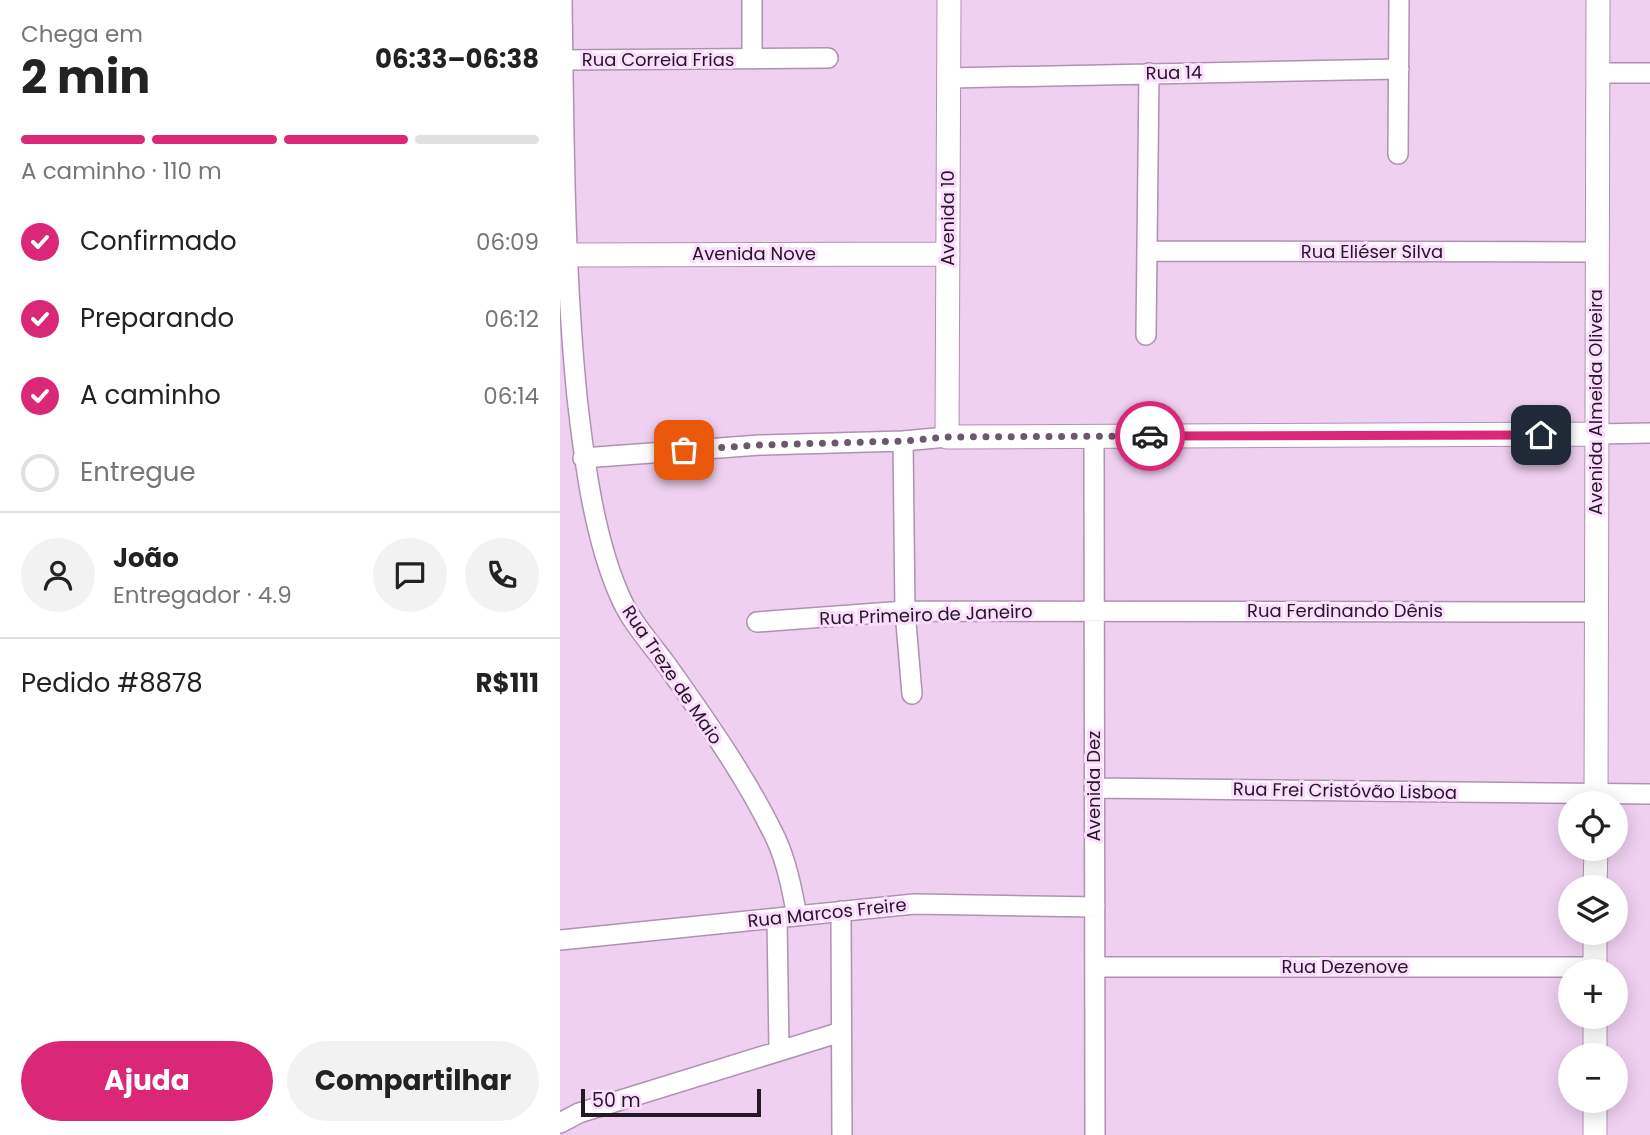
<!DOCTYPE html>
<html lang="pt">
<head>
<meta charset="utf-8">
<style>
  :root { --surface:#fff; --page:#f2f2f2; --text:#222; --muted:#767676; --line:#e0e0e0; --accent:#db2777 }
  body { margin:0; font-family:Poppins,sans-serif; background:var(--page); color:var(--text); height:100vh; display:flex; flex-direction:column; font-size:26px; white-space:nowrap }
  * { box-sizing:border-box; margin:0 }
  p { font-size:23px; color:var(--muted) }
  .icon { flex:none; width:38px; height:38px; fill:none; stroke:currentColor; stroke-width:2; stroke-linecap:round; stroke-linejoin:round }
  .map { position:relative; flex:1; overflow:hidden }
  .sheet { display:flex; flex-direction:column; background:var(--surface); width:560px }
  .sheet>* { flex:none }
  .controls { position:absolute; left:998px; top:791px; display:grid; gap:14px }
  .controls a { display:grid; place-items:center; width:70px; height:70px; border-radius:50%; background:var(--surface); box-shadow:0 4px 18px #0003; font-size:35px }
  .scale { position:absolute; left:21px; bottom:18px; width:180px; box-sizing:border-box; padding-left:7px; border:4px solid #231824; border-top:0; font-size:19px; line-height:24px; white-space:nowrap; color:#231824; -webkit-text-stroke:5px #fdddff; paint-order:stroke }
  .pin { position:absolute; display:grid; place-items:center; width:60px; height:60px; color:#fff; margin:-30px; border-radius:14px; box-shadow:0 4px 10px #0006 }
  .courier { position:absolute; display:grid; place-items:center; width:70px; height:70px; margin:-35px; border:5px solid #db2777; border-radius:50%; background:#fff; color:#222; box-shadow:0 2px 9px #0007 }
  .headline em { font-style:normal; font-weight:700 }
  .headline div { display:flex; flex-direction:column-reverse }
  .headline { display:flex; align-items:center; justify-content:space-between; height:119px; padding:0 21px }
  h1 { font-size:46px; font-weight:700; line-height:52px }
  .bar { display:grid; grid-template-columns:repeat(4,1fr); gap:10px 7px; align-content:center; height:84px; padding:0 21px }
  .bar i { height:9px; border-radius:5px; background:var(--line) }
  .bar .current { background:var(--accent) }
  .bar p { grid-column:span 4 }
  .line { display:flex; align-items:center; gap:18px; padding:0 21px; border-top:2px solid var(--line) }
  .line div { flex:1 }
  .round { display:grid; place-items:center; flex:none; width:74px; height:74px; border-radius:37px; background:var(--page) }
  ol { padding:0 21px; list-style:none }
  li { display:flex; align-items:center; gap:21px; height:77px }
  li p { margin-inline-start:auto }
  li .icon { padding:7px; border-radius:50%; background:var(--accent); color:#fff; stroke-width:4 }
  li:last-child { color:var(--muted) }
  li i { width:38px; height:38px; border:4px solid var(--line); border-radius:50% }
  .cta { display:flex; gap:14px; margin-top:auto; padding:14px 21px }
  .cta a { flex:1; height:80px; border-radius:42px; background:var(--accent); color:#fff; font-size:28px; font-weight:700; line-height:80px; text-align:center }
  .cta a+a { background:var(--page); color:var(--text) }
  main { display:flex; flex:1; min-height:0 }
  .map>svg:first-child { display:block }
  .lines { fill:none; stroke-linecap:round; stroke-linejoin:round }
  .minor-casing { stroke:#af91b1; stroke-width:22 }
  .tertiary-casing { stroke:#af91b1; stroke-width:25 }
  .minor { stroke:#fff; stroke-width:19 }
  .tertiary { stroke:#fff; stroke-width:23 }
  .done { stroke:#6b586c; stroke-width:7; stroke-dasharray:0 12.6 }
  .route { stroke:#db2777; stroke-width:9 }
  .labels { text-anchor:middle; stroke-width:6; stroke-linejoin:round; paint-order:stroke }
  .street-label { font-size:18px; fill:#231824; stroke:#fdddff }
</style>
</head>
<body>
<main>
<section class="sheet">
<div class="headline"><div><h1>2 min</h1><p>Chega em</p></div><em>06:33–06:38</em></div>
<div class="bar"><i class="current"></i><i class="current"></i><i class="current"></i><i></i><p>A caminho · 110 m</p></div>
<ol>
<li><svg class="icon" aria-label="check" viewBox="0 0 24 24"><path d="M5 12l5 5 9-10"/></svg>Confirmado<p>06:09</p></li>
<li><svg class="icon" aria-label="check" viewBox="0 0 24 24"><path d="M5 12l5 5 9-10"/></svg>Preparando<p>06:12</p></li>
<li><svg class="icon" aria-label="check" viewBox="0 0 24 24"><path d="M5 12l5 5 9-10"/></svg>A caminho<p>06:14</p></li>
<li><i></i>Entregue</li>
</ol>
<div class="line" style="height:126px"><a class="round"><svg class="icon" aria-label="person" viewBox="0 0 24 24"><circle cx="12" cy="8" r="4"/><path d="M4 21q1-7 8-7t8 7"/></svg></a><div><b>João</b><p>Entregador · 4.9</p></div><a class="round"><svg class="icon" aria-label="chat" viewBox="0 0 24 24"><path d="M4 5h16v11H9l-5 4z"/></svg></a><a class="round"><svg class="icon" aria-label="phone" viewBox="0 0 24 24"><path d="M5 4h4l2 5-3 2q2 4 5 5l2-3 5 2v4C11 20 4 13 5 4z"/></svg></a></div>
<div class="line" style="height:91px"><div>Pedido #8878</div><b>R$111</b></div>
<div class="cta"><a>Ajuda</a><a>Compartilhar</a></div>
</section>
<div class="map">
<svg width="1090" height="1135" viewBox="0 0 1090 1135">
  <rect width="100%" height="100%" fill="#f0d0f1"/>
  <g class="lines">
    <g class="minor-casing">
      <path id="minor" d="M2,0C4,133 4,265 17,397C24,459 34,537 59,594C70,621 89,641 106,664C145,719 187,778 216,839C227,863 232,890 237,916
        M192,0V59
        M3,60L268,58
        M1037,73H1090
        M389,78L839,69
        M838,154L839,0
        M587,251L1037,252
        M586,335L589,73
        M1036,434L1090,433
        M534,436L535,1135
        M343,441L345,611L352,694
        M23,458L200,445L343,441L387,437
        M197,622L345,611L1036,612
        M534,788L1090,794
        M281,911L282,1135
        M217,919L219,1050
        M0,940L354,904L535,907
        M535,967H1035
        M0,1123L19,1113L281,1032"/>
    </g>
    <g class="tertiary-casing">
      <path id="tertiary" d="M389,0L387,437L1036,434
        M0,255L388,254
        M1036,803L1038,0
        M1035,887L1036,849
        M1035,971V933
        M1035,1055V1017
        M1035,1135V1101"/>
    </g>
    <use href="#minor" class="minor"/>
    <use href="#tertiary" class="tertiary"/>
  </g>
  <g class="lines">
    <path class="done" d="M124,450L200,445L344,441L387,437L590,436"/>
    <path class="route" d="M590,436L981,435"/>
  </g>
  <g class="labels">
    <g class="street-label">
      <text x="98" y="66">Rua Correia Frias</text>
      <text transform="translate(614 73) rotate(-1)" y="6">Rua 14</text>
      <text transform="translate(388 218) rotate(-90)" y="6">Avenida 10</text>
      <text x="812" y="258">Rua Eliéser Silva</text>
      <text x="194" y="260">Avenida Nove</text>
      <text transform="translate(1036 402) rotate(-90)" y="6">Avenida Almeida Oliveira</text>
      <text x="785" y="617">Rua Ferdinando Dênis</text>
      <text transform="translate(366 615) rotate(-2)" y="6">Rua Primeiro de Janeiro</text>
      <text transform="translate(112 675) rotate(56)" y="6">Rua Treze de Maio</text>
      <text transform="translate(534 786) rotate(-90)" y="6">Avenida Dez</text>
      <text transform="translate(785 791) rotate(1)" y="6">Rua Frei Cristóvão Lisboa</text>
      <text transform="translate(267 913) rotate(-6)" y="6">Rua Marcos Freire</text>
      <text x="785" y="973">Rua Dezenove</text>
    </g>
  </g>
</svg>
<div class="controls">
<a><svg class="icon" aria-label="locate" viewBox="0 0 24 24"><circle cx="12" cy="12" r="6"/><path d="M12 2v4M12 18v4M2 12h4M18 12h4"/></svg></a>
<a><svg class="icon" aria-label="layers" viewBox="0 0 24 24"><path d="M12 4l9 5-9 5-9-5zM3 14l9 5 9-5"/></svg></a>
<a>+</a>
<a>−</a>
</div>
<div class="scale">50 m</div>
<div class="pin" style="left:124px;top:450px;background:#ea580c"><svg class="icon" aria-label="bag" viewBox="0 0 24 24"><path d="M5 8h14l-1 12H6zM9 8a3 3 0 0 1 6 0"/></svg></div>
<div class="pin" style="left:981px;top:435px;background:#1f2937"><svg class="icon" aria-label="home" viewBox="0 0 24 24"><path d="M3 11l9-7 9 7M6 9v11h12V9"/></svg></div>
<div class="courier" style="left:590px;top:436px"><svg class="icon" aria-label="car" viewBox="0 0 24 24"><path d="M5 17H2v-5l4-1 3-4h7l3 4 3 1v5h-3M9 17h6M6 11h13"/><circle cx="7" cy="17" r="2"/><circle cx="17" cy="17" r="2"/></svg></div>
</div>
</main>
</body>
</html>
